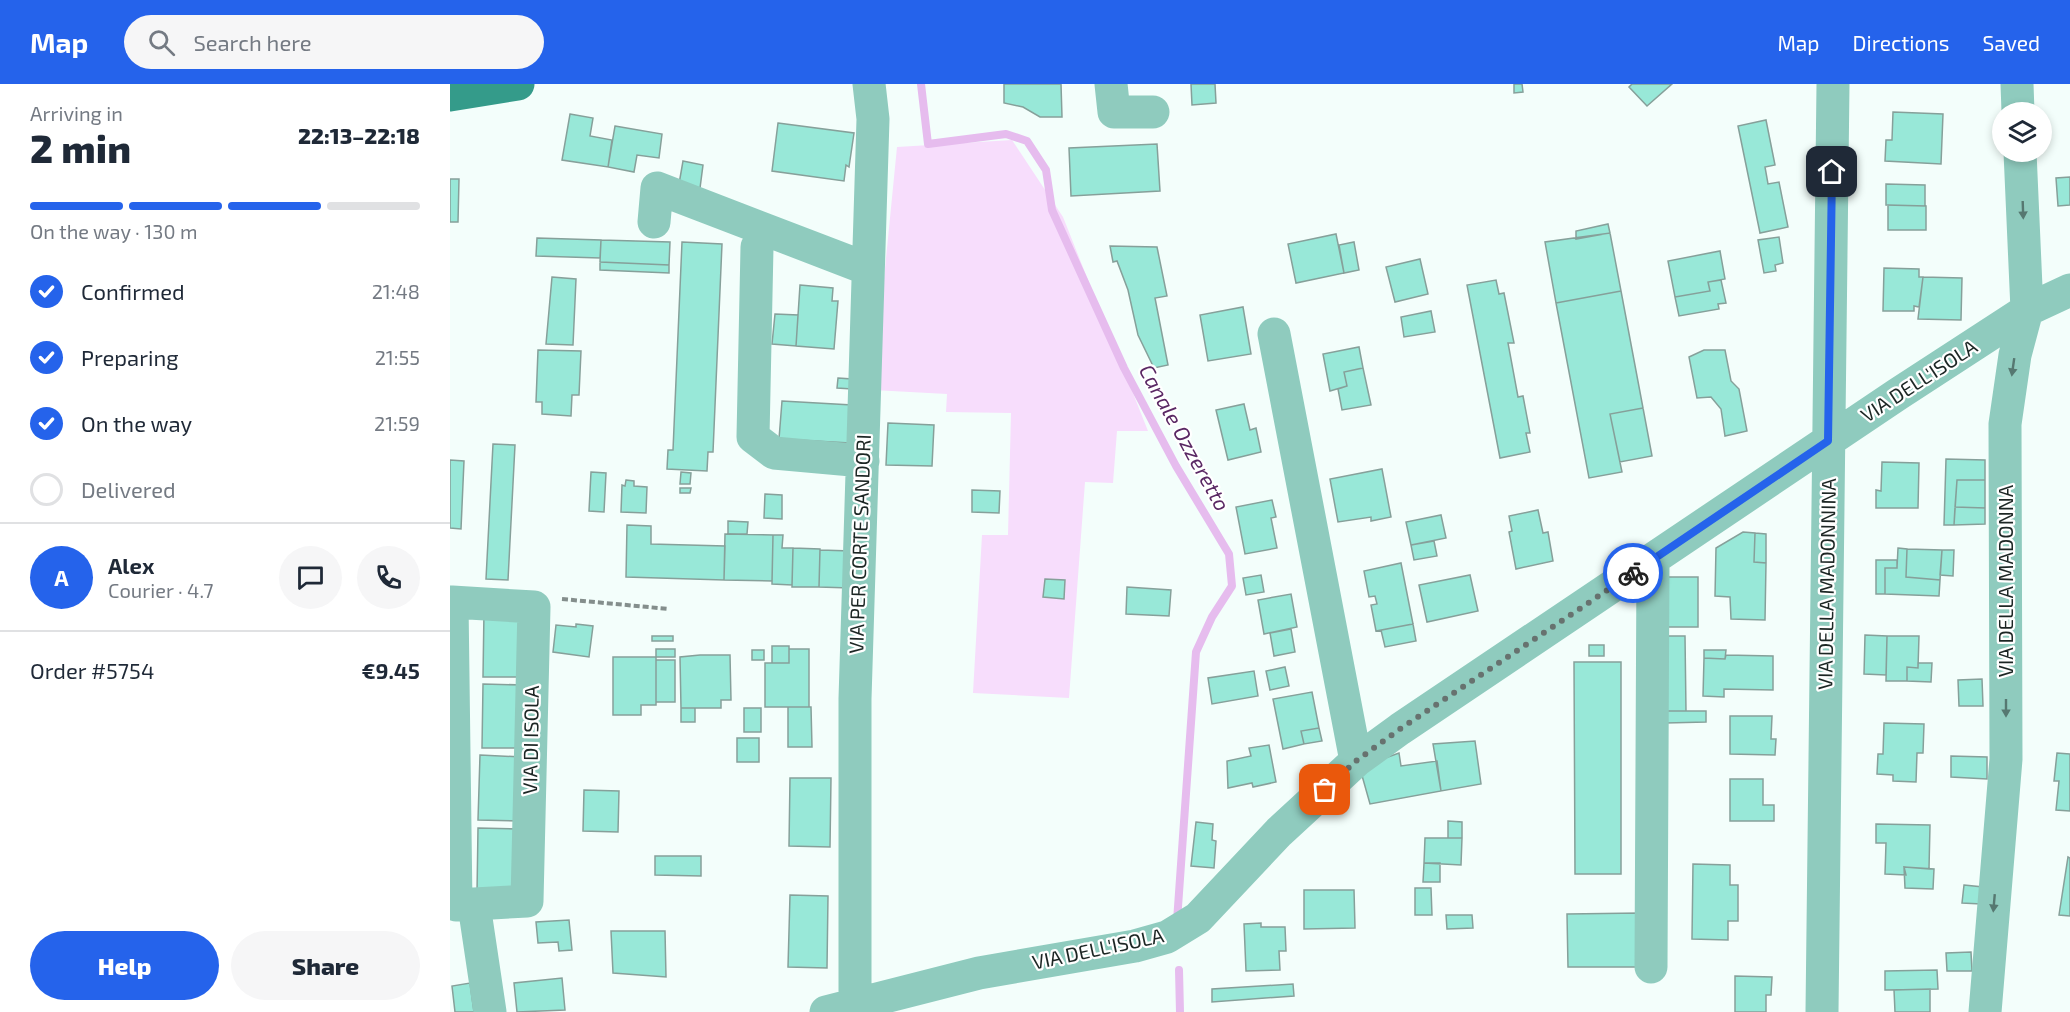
<!DOCTYPE html>
<html lang="en">
<head>
<meta charset="utf-8">
<style>
  :root { --surface:#fff; --page:#f6f6f7; --text:#1f2937; --muted:#747a83; --line:#e0e1e3; --accent:#2563eb }
  body { margin:0; font-family:"Exo 2",sans-serif; background:var(--page); color:var(--text); height:100vh; display:flex; flex-direction:column; font-size:22px; white-space:nowrap }
  * { box-sizing:border-box; margin:0 }
  p { font-size:20px; color:var(--muted) }
  .icon { flex:none; width:33px; height:33px; fill:none; stroke:currentColor; stroke-width:2; stroke-linecap:round; stroke-linejoin:round }
  .map { position:relative; flex:1; overflow:hidden }
  .panel { display:flex; flex-direction:column; background:var(--surface); width:450px }
  .panel>* { flex:none }
  .buttons { position:absolute; left:1542px; top:18px; display:grid; gap:12px }
  .buttons a { display:grid; place-items:center; width:60px; height:60px; border-radius:50%; background:var(--surface); box-shadow:0 3px 9px #0003; font-size:30px }
  .pin { position:absolute; display:grid; place-items:center; width:51px; height:51px; color:#fff; margin:-26px; border-radius:12px; box-shadow:0 3px 9px #0006 }
  .courier { position:absolute; display:grid; place-items:center; width:60px; height:60px; margin:-30px; border:4px solid #2563eb; border-radius:50%; background:#fff; color:#222; box-shadow:0 2px 8px #0007 }
  .head em { font-style:normal; font-weight:800 }
  .head div { display:flex; flex-direction:column-reverse }
  .head { display:flex; align-items:center; justify-content:space-between; height:102px; padding:0 30px }
  h1 { font-size:39px; font-weight:800; line-height:45px }
  .bar { display:grid; grid-template-columns:repeat(4,1fr); gap:9px 6px; align-content:center; height:72px; padding:0 30px }
  .bar i { height:8px; border-radius:4px; background:var(--line) }
  .bar .on { background:var(--accent) }
  .bar p { grid-column:span 4 }
  .line { display:flex; align-items:center; gap:15px; padding:0 30px; border-top:2px solid var(--line) }
  .line div { flex:1 }
  .round { display:grid; place-items:center; flex:none; width:63px; height:63px; border-radius:32px; background:var(--page) }
  ol { padding:0 30px; list-style:none }
  li { display:flex; align-items:center; gap:18px; height:66px }
  li p { margin-inline-start:auto }
  li .icon { padding:6px; border-radius:50%; background:var(--accent); color:#fff; stroke-width:4 }
  li:last-child { color:var(--muted) }
  li i { width:33px; height:33px; border:3px solid var(--line); border-radius:50% }
  .action { display:flex; gap:12px; margin-top:auto; padding:12px 30px }
  .action a { flex:1; height:69px; border-radius:36px; background:var(--accent); color:#fff; font-size:24px; font-weight:800; line-height:69px; text-align:center }
  .action a+a { background:var(--page); color:var(--text) }
  header { display:flex; align-items:center; gap:36px; box-sizing:border-box; height:84px; padding:0 30px; background:var(--accent); color:#fff }
  header strong { font-size:28px }
  nav { display:flex; gap:33px; margin-inline-start:auto; font-size:21px }
  .search { width:420px; height:54px; background:var(--page); display:flex; align-items:center; gap:15px; box-sizing:border-box; padding:0 21px; border-radius:33px; color:var(--muted); font-size:22px }
  main { display:flex; flex:1; min-height:0 }
  .map>svg:first-child { display:block }
  .green { fill:#f7ddfc }
  .lines { fill:none; stroke-linecap:round; stroke-linejoin:round }
  .stream { stroke:#e6bcee; stroke-width:8 }
  .building { fill:#98e8d8; stroke:#86a09a; stroke-width:1.5 }
  .path { stroke:#848e8c; stroke-width:4; stroke-dasharray:6 3; stroke-linecap:butt }
  .minor { stroke:#8fcbbe; stroke-width:33 }
  .major { stroke:#349b8a; stroke-width:33 }
  .oneway { fill:#567871 }
  .done { stroke:#67726f; stroke-width:6; stroke-dasharray:0 10.8 }
  .route { stroke:#2563eb; stroke-width:8 }
  .labels { text-anchor:middle; stroke-width:4.5; stroke-linejoin:round; paint-order:stroke }
  .street-label { font-size:20px; fill:#1c2624; stroke:#fff }
  .water-label { font-size:21px; font-style:italic; fill:#5a2864; stroke:#fff }
</style>
</head>
<body>
<header>
<strong>Map</strong>
<div class="search"><svg class="icon" aria-label="search" viewBox="0 0 24 24"><circle cx="10" cy="10" r="6"/><path d="M15 15l6 6"/></svg>Search here</div>
<nav><a>Map</a><a>Directions</a><a>Saved</a></nav>
</header>
<main>
<section class="panel">
<div class="head"><div><h1>2 min</h1><p>Arriving in</p></div><em>22:13–22:18</em></div>
<div class="bar"><i class="on"></i><i class="on"></i><i class="on"></i><i></i><p>On the way · 130 m</p></div>
<ol>
<li><svg class="icon" aria-label="check" viewBox="0 0 24 24"><path d="M5 12l5 5 9-10"/></svg>Confirmed<p>21:48</p></li>
<li><svg class="icon" aria-label="check" viewBox="0 0 24 24"><path d="M5 12l5 5 9-10"/></svg>Preparing<p>21:55</p></li>
<li><svg class="icon" aria-label="check" viewBox="0 0 24 24"><path d="M5 12l5 5 9-10"/></svg>On the way<p>21:59</p></li>
<li><i></i>Delivered</li>
</ol>
<div class="line" style="height:108px"><b class="round" style="background:var(--accent);color:#fff">A</b><div><b>Alex</b><p>Courier · 4.7</p></div><a class="round"><svg class="icon" aria-label="chat" viewBox="0 0 24 24"><path d="M4 5h16v11H9l-5 4z"/></svg></a><a class="round"><svg class="icon" aria-label="phone" viewBox="0 0 24 24"><path d="M5 4h4l2 5-3 2q2 4 5 5l2-3 5 2v4C11 20 4 13 5 4z"/></svg></a></div>
<div class="line" style="height:78px"><div>Order #5754</div><b>€9.45</b></div>
<div class="action"><a>Help</a><a>Share</a></div>
</section>
<div class="map">
<svg width="1620" height="928" viewBox="0 0 1620 928">
  <rect width="100%" height="100%" fill="#f3fefb"/>
  <path class="green" d="M562,56L613,133L698,347H667L663,399L635,398L619,614L523,609L532,451H558L561,329L496,328L497,310L423,306L447,63Z"/>
  <g class="lines">
    <path class="stream" d="M471,0L478,60L556,50L577,57L596,86L602,126L674,284L726,382L779,470L782,502L762,533L746,568L727,837
      M729,886L730,928"/>
  </g>
  <path class="building" d="M554,0H611L612,33H590L573,23L554,19Z
    M741,0H765L766,19L742,21Z
    M1064,0H1072L1073,8L1064,9Z
    M1182,0H1222L1197,22L1179,3Z
    M1443,28L1493,30L1491,80L1435,77L1436,56H1442Z
    M120,30L143,34L140,52L162,56L158,83L112,76Z
    M1316,36L1325,81L1315,83L1318,100L1329,98L1338,143L1310,149L1288,42Z
    M328,39L404,49L399,83L396,81L394,97L322,87Z
    M165,42L212,50L209,74L187,71L184,88L158,83Z
    M707,60L710,107L621,112L619,64Z
    M233,77L253,81L250,104L229,100Z
    M1620,93V121L1608,122L1606,94Z
    M0,95H9L8,138H0Z
    M1436,100L1475,101V122L1436,121Z
    M1438,121L1476,122V146H1438Z
    M1158,140L1160,149L1126,155V147Z
    M1160,149L1171,207L1106,219L1095,158Z
    M886,150L894,189L846,199L838,160Z
    M1329,153L1333,179L1325,181L1326,187L1314,189L1308,156Z
    M87,154L151,156L150,174L86,172Z
    M151,156L220,158L219,181L150,178Z
    M232,158L272,160L263,368H258L257,387L217,385L218,366H223Z
    M904,158L909,186L894,189L889,161Z
    M660,162L707,163L717,212L705,214L718,281L704,284L688,251L678,206L667,177L663,178Z
    M1270,167L1275,195L1258,198L1260,207L1225,213L1218,177Z
    M970,175L978,210L945,218L936,183Z
    M150,178L219,181V189L150,186Z
    M1434,184L1469,185V193H1473L1469,223L1464,222V227H1433Z
    M102,193L126,195L123,261L96,260Z
    M1473,193L1512,194L1511,236L1468,235Z
    M1046,196L1049,210L1054,209L1064,259H1058L1068,313L1073,312L1080,349H1076L1080,368L1050,374L1017,201Z
    M1271,196L1276,219L1268,220L1269,225L1229,232L1225,213L1260,207L1258,198Z
    M350,201L383,204L382,217H388L384,265L346,262Z
    M1171,207L1193,324L1160,330L1172,388L1139,394L1106,219Z
    M793,223L801,270L758,277L750,231Z
    M981,227L985,248L954,253L951,233Z
    M325,230L348,231L346,262L322,260Z
    M909,263L913,284L894,288L897,302L880,307L873,270Z
    M88,266L131,267L129,311H122L121,332L92,330V318H86Z
    M1254,266H1275L1281,297L1289,305L1297,347L1275,352L1271,325L1261,313L1247,314L1239,273Z
    M913,284L921,321L892,326L888,305L897,302L894,288Z
    M388,294L402,295V305L387,304Z
    M332,317L402,321L400,359L329,355Z
    M794,320L800,346L806,344L811,368L778,376L766,326Z
    M1193,324L1202,372L1170,378L1160,330Z
    M438,339L484,341L482,382L436,381Z
    M43,360L65,361L58,496L36,495Z
    M1496,375L1535,376V396H1507L1504,441H1494Z
    M0,376L14,377L11,445L0,444Z
    M1432,378L1469,379L1468,424H1426V406L1431,407Z
    M932,385L941,433L921,437V433L888,438L880,395Z
    M141,388L156,389L154,428L139,427Z
    M231,388L241,389L240,400H230Z
    M176,396L184,397V402L197,403L196,429L171,428L172,401L175,402Z
    M1507,396H1535V424L1505,423Z
    M230,404H241L240,409H230Z
    M522,406L550,407L549,429L522,428Z
    M315,410L332,411V435L314,434Z
    M822,416L826,433L821,434L827,464L795,470L786,423Z
    M1505,423L1535,424V440L1504,441Z
    M1088,426L1093,449L1098,448L1103,477L1066,485L1059,448L1062,447L1059,432Z
    M991,431L996,454L961,461L956,438Z
    M278,437L298,438L297,450H278Z
    M177,441L201,442V460L275,462L274,496L176,493Z
    M1293,448L1305,449L1304,478L1316,479L1315,536L1281,535L1280,513L1265,512L1266,464Z
    M1305,449L1316,450V479L1304,478Z
    M275,450L323,451L322,497L274,496Z
    M323,451H333L332,464H343L342,501L322,500Z
    M984,457L987,472L964,476L961,461Z
    M343,464L370,465L369,503H342Z
    M1448,464L1457,465L1456,493L1490,496L1489,512L1435,510V484H1447Z
    M1457,465L1492,466L1490,496L1456,493Z
    M370,466L401,467L400,504L369,503Z
    M1492,466H1504L1503,492L1490,491Z
    M1426,476H1447V484H1435V510H1426Z
    M951,479L963,540L926,547L921,521L927,520L925,512L919,513L914,487Z
    M811,491L814,508L796,511L793,494Z
    M1020,491L1028,527L977,538L969,501Z
    M1215,493H1248V543H1215Z
    M595,495L615,496L614,515L593,513Z
    M677,503L721,506L719,532L676,530Z
    M841,510L847,543L814,550L808,516Z
    M34,527L75,528L74,593H33Z
    M126,540L143,542L139,573L103,568L106,541L126,543Z
    M963,540L966,557L935,563L931,546Z
    M841,545L845,568L824,572L820,549Z
    M1415,551L1437,552L1436,591L1414,590Z
    M202,552H223V557H202Z
    M1217,552H1235L1236,627H1217Z
    M1437,552H1469L1468,584L1457,583V597H1436Z
    M1139,561H1154V572H1139Z
    M322,562H339V579H322Z
    M206,565H225V573H206Z
    M339,565H359V623H315V579H339Z
    M302,566H314V576H302Z
    M1254,566H1276L1275,575L1254,574Z
    M250,571H280L281,616H271V624H231L230,573Z
    M1276,571L1323,572V606L1274,605V613L1253,612L1254,574L1275,575Z
    M163,573H206V621H191V631H163Z
    M206,576H225V618H206Z
    M1124,578H1171V790H1125Z
    M1468,579H1482L1481,598L1457,597V583L1468,584Z
    M835,583L839,602L820,606L816,587Z
    M804,587L808,612L762,620L758,594Z
    M1532,595L1533,622H1509L1508,596Z
    M33,600L73,601L72,664H32Z
    M862,608L869,644L851,647L854,660L833,665L823,615Z
    M338,623H361L362,663H338Z
    M231,624H245V638H231Z
    M294,624H311V648H294Z
    M1217,627H1256V638L1216,639Z
    M1280,632H1322L1321,655H1326L1325,671L1280,670Z
    M1434,639L1474,640L1473,669H1467L1466,698L1443,697V691L1427,690L1428,670H1433Z
    M869,644L872,657L854,660L851,647Z
    M287,654H309V678H287Z
    M1025,657L1031,700L991,707L983,660Z
    M819,661L826,698L803,703L802,699L778,704L777,677L801,672L799,664Z
    M949,669L951,682L987,677L991,707L920,720L911,688L927,677Z
    M1607,669L1620,670V727L1606,726L1609,697H1604Z
    M30,671L72,673L71,737L28,736Z
    M1501,672L1537,673V695L1501,693Z
    M340,694H381L380,763L339,762Z
    M1280,695H1313V721H1324V737H1280Z
    M134,706L169,707L168,748L133,747Z
    M998,737L1012,738V754H998Z
    M746,738L763,740L762,756L766,757L764,784L741,782Z
    M1426,740L1480,741L1479,785L1454,783L1456,791L1435,790L1436,759H1426Z
    M28,744L68,745L66,810L27,809Z
    M975,754H1012L1011,781L974,779Z
    M205,772H251V792L205,791Z
    M1618,773L1620,774V832L1609,831Z
    M974,779H990V798H973Z
    M1243,780L1280,781V801H1288V837H1278V856L1242,855Z
    M1454,783L1484,785L1483,805L1455,804Z
    M1514,801L1533,803L1531,820L1512,819Z
    M965,804H981L982,831H965Z
    M854,806H904L905,844L854,845Z
    M340,811L378,812L377,884L338,883Z
    M1190,829V883H1118L1117,830Z
    M996,831H1022L1023,844L997,845Z
    M119,836L122,866L109,867L108,858L88,859L86,838Z
    M811,839V843H835L836,867H829L830,886L796,887L794,840Z
    M161,847H215L216,893L163,889Z
    M1521,868L1522,887H1497L1496,869Z
    M1487,886L1488,905L1435,906V887Z
    M1285,892L1322,893L1321,911H1316V928H1285Z
    M112,894L115,926L67,928L64,899Z
    M20,899L24,928H5L2,902Z
    M843,900L844,912L762,918V905Z
    M1480,905V928H1445L1444,906Z"/>
  <g class="lines">
    <path class="path" d="M112,515L219,525"/>
    <path class="minor" d="M661,0L664,28H703
      M1567,0L1568,28
      M204,138L207,104L418,185
      M307,163L303,353L324,369L413,377
      M824,250L906,677
      M2,518L84,523L77,817L6,821Z
      M24,821L40,928
      M1201,883L1203,475
      M405,920V615L423,35L419,0
      M376,928L529,889L685,862L717,853L748,834L829,748L906,677L950,645L1448,310L1577,226L1620,206
      M1372,928L1383,0
      M1535,928L1556,675L1555,340L1565,271L1577,226L1570,68"/>
    <path class="major" d="M0,11L68,0"/>
  </g>
  <defs><path id="oneway-solid" d="M-6-.8H1V-3.2L6.5 0L1 3.2V.8H-6Z" transform="scale(1.5)"/></defs>
  <g class="oneway">
    <use href="#oneway-solid" transform="translate(1573 126) rotate(88)"/>
    <use href="#oneway-solid" transform="translate(1563 283) rotate(98)"/>
    <use href="#oneway-solid" transform="translate(1556 624) rotate(90)"/>
    <use href="#oneway-solid" transform="translate(1544 819) rotate(95)"/>
  </g>
  <g class="lines">
    <path class="done" d="M875,706L906,677L950,645L1183,489"/>
    <path class="route" d="M1183,489L1378,357L1382,88"/>
  </g>
  <g class="labels">
    <g class="street-label">
      <text transform="translate(1469 297) rotate(-33)" y="7">VIA DELL'ISOLA</text>
      <text transform="translate(410 460) rotate(-88)" y="7">VIA PER CORTE SANDORI</text>
      <text transform="translate(1556 497) rotate(-90)" y="7">VIA DELLA MADONNA</text>
      <text transform="translate(1377 500) rotate(-89)" y="7">VIA DELLA MADONNINA</text>
      <text transform="translate(81 656) rotate(-89)" y="7">VIA DI ISOLA</text>
      <text transform="translate(648 865) rotate(-12)" y="7">VIA DELL'ISOLA</text>
    </g>
    <g class="water-label">
      <text transform="translate(734 354) rotate(61)" y="7">Canale Ozzeretto</text>
    </g>
  </g>
</svg>
<div class="buttons">
<a><svg class="icon" aria-label="layers" viewBox="0 0 24 24"><path d="M12 4l9 5-9 5-9-5zM3 14l9 5 9-5"/></svg></a>
</div>
<div class="pin" style="left:875px;top:706px;background:#ea580c"><svg class="icon" aria-label="bag" viewBox="0 0 24 24"><path d="M5 8h14l-1 12H6zM9 8a3 3 0 0 1 6 0"/></svg></div>
<div class="pin" style="left:1382px;top:88px;background:#1f2937"><svg class="icon" aria-label="home" viewBox="0 0 24 24"><path d="M3 11l9-7 9 7M6 9v11h12V9"/></svg></div>
<div class="courier" style="left:1183px;top:489px"><svg class="icon" aria-label="bike" viewBox="0 0 24 24"><circle cx="6" cy="16" r="4"/><circle cx="18" cy="16" r="4"/><path d="M6 16l4-8h5l3 8M10 8l3 8H6M13 5h3"/></svg></div>
</div>
</main>
</body>
</html>
